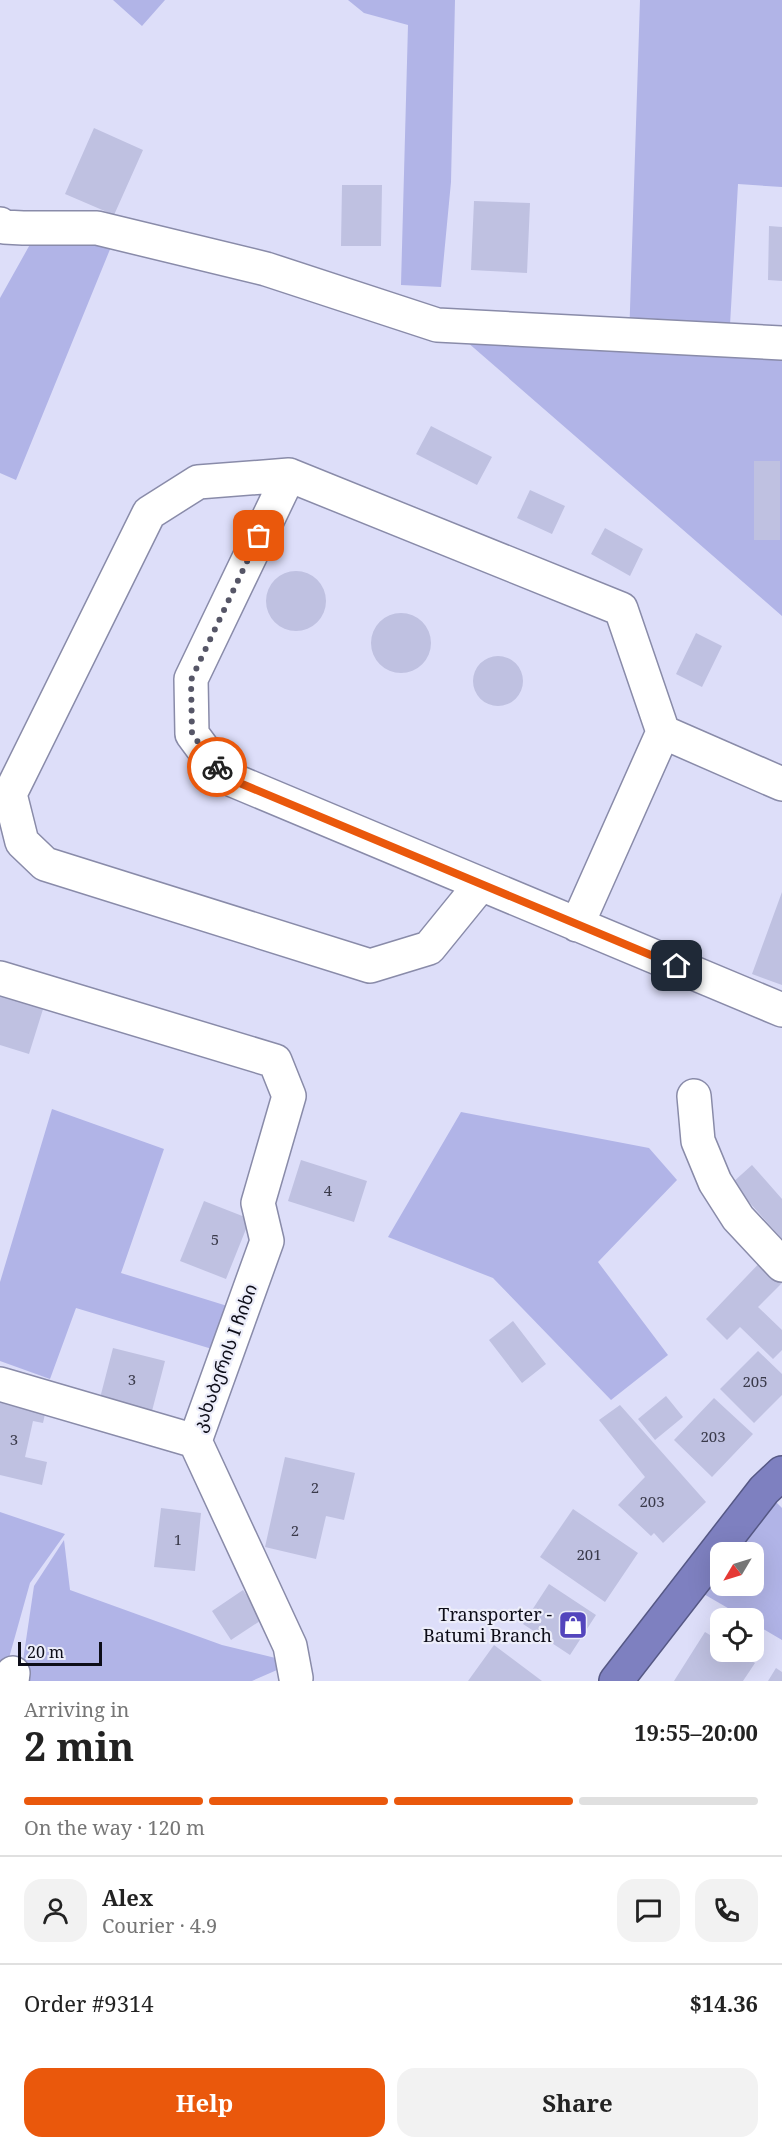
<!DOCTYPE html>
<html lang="en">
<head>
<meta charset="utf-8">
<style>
  :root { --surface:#fff; --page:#f2f2f2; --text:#222; --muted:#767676; --line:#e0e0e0; --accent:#ea580c }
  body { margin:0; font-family:"Noto Serif","Noto Sans Georgian",serif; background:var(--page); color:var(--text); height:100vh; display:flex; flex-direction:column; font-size:22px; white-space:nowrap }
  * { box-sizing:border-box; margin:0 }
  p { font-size:20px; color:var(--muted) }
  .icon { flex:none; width:33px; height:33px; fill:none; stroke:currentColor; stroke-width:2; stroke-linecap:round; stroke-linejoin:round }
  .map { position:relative; height:1681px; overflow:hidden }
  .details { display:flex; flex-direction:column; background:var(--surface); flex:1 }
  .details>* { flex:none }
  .needle { width:39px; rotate:232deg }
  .fabs { position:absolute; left:710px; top:1542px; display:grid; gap:12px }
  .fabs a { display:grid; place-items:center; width:54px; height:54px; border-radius:12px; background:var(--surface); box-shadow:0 6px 24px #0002; font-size:30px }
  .scale { position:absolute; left:18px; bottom:15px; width:84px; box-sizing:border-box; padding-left:6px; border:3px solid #0d0d18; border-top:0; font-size:16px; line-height:21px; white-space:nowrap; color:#0d0d18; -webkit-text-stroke:4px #ecedfa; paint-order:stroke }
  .pin { position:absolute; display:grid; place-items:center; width:51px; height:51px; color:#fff; margin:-26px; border-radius:12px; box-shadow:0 3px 9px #0006 }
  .courier { position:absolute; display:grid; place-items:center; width:60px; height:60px; margin:-30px; border:4px solid #ea580c; border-radius:50%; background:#fff; color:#222; box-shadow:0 2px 8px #0007 }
  .head em { font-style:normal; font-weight:700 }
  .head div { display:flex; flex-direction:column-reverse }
  .head { display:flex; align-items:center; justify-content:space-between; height:102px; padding:0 24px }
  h1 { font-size:39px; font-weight:700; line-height:45px }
  .bar { display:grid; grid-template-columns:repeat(4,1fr); gap:9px 6px; align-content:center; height:72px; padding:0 24px }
  .bar i { height:8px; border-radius:4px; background:var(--line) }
  .bar .selected { background:var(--accent) }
  .bar p { grid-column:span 4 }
  .line { display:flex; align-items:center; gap:15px; padding:0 24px; border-top:2px solid var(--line) }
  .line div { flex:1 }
  .round { display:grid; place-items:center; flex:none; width:63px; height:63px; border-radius:18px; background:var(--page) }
  .cta { display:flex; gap:12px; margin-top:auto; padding:12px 24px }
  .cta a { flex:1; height:69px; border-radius:18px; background:var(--accent); color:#fff; font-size:24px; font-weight:700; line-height:69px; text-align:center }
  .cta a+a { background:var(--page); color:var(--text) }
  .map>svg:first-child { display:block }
  .green { fill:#b1b4e7; fill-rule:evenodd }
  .building { fill:#bfc1e1 }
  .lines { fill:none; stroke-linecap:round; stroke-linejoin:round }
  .minor-casing { stroke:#898ba9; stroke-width:36 }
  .highway-casing { stroke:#565885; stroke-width:36 }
  .minor { stroke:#fff; stroke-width:33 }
  .highway { stroke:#7e80c0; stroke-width:33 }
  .done { stroke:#565667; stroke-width:6; stroke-dasharray:0 10.8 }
  .route { stroke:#ea580c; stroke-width:8 }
  .labels { text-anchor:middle; stroke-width:4.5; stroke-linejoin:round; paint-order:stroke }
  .number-label { font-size:15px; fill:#3a3a4a }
  .street-label { font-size:18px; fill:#0d0d18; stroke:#ecedfa }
  .poi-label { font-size:18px; fill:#0d0d18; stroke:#ecedfa; text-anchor:end }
</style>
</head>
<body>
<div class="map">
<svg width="782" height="1681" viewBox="0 0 782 1681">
  <rect width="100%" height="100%" fill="#dddef9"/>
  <path class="green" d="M113,0H165L142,26Z
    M348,0H455L451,182L441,287L401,285L408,25L364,13Z
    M640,0H782V187L738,184L729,343L782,345V616L459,335L629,340Z
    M42,223L113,242L16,480L0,473V298Z
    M52,1109L164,1149L121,1273L237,1309L222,1352L76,1308L50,1379L0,1361V1282Z
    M461,1112L649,1148L677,1180L598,1262L668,1355L611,1400L493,1278L388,1237Z
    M764,1490L782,1508V1640L753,1623V1618H745L690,1586ZM720,1552H753V1586H720Z
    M0,1512L65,1534L30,1583L7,1665L0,1663Z
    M64,1540L70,1590L222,1645L288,1661L277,1670L252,1681H20L34,1586Z"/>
  <path class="building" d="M94,128L143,150L114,215L65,194Z
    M342,185H382L381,246H341Z
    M474,201L530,203L527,273L471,270Z
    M769,226L782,227V281L768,280Z
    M431,426L492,457L477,485L416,454Z
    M754,461H780V540H754Z
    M530,490L565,506L552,534L517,518Z
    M605,528L643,549L630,576L591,554Z
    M266 601a30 30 0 1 1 60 0a30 30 0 1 1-60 0Z
    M371 643a30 30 0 1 1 60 0a30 30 0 1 1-60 0Z
    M696,633L722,646L702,687L676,674Z
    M473 681a25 25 0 1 1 50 0a25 25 0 1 1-50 0Z
    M782,892V985L752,974Z
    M0,992L44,1006L29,1054L0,1045Z
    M301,1160L367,1181L354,1222L288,1201Z
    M752,1165L782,1199V1239L732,1183Z
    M204,1201L250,1219L226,1279L180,1261Z
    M767,1255L782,1269V1283L758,1307L782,1330V1350L773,1359L740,1327L727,1340L706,1319Z
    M513,1321L546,1364L522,1383L489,1340Z
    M113,1348L165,1361L152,1411L100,1398Z
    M758,1351L782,1374V1395L754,1423L720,1389Z
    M0,1393L47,1405L43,1423L33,1421L25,1457L47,1462L42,1485L0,1475Z
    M666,1396L683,1417L655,1440L638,1419Z
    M714,1398L753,1434L712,1477L674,1440Z
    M620,1405L706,1502L663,1543L654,1533L651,1536L618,1505L645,1477L599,1420Z
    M285,1457L355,1473L344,1520L326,1516L316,1559L265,1547Z
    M161,1508L201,1513L195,1571L154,1567Z
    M573,1509L638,1553L605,1602L540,1557Z
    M549,1584L596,1615L570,1655L523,1624Z
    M243,1590L263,1619L231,1640L212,1611Z
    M705,1632L720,1641V1652H736L755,1663L743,1681H674Z
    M494,1645L542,1681H468Z
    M776,1668L782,1672V1681H768Z"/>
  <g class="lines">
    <g class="minor-casing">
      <path id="minor" d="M0,224L4,227L23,228H97L266,269L437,325L782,343
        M289,475L198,482L149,513L10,794L22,842L45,864L370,966L429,948L481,884
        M663,732L782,784
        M577,925L663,732L621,609L289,475L191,679L192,734L223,776L782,1010
        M0,978L275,1061L289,1096L258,1203L267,1241L195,1441L290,1646L296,1678
        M694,1096L698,1141L715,1182L738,1218L782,1265
        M0,1384L195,1441
        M12,1681L13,1673"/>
    </g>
    <g class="highway-casing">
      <path id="highway" d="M616,1681L764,1490L782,1473"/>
    </g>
    <use href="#minor" class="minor"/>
    <use href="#highway" class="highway"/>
  </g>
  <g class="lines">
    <path class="done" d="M217,767L192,734L191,680L259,536"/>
    <path class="route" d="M217,767L223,776L677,966"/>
  </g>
  <defs>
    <g id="shop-square" transform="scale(1.5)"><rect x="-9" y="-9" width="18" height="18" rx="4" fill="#5345bd" stroke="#ecedfa"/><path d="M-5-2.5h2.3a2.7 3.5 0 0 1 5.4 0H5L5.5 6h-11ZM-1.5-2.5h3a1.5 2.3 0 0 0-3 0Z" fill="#fff"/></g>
  </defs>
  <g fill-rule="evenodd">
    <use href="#shop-square" x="573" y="1625"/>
  </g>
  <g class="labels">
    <g class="number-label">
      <text x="328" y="1196">4</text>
      <text x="215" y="1245">5</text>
      <text x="132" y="1385">3</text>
      <text x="755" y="1387">205</text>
      <text x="713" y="1442">203</text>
      <text x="14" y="1445">3</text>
      <text x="315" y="1493">2</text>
      <text x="652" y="1507">203</text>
      <text x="295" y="1536">2</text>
      <text x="178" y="1545">1</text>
      <text x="589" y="1560">201</text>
    </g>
    <g class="street-label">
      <text transform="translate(225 1358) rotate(-70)" y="6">კახაბერის I ჩიხი</text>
    </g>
    <g class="poi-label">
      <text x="552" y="1621">Transporter -<tspan x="552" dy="21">Batumi Branch</tspan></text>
    </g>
  </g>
</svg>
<div class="fabs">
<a><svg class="needle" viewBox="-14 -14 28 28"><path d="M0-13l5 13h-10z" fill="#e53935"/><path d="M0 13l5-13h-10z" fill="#767676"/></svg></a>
<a><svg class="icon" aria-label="locate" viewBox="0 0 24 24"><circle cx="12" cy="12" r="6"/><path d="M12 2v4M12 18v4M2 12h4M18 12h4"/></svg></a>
</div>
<div class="scale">20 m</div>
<div class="pin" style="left:259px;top:536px;background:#ea580c"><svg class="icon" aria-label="bag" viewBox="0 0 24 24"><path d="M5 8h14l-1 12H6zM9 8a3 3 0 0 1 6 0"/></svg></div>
<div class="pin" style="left:677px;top:966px;background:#1f2937"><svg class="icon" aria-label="home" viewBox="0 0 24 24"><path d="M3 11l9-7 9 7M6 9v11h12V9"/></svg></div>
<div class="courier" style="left:217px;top:767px"><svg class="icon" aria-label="bike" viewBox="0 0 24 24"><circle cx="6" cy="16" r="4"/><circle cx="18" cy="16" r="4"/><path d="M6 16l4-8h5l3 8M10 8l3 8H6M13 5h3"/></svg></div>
</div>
<section class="details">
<div class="head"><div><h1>2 min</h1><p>Arriving in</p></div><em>19:55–20:00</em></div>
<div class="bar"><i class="selected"></i><i class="selected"></i><i class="selected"></i><i></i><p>On the way · 120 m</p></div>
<div class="line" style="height:108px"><a class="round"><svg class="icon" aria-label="person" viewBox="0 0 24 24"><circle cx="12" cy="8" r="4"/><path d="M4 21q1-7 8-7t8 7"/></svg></a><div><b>Alex</b><p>Courier · 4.9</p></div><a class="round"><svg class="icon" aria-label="chat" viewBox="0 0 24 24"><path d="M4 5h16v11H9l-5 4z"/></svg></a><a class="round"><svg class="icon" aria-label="phone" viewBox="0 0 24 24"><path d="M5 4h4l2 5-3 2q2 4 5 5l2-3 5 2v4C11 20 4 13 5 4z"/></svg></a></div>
<div class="line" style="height:78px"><div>Order #9314</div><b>$14.36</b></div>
<div class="cta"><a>Help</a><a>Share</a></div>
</section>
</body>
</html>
